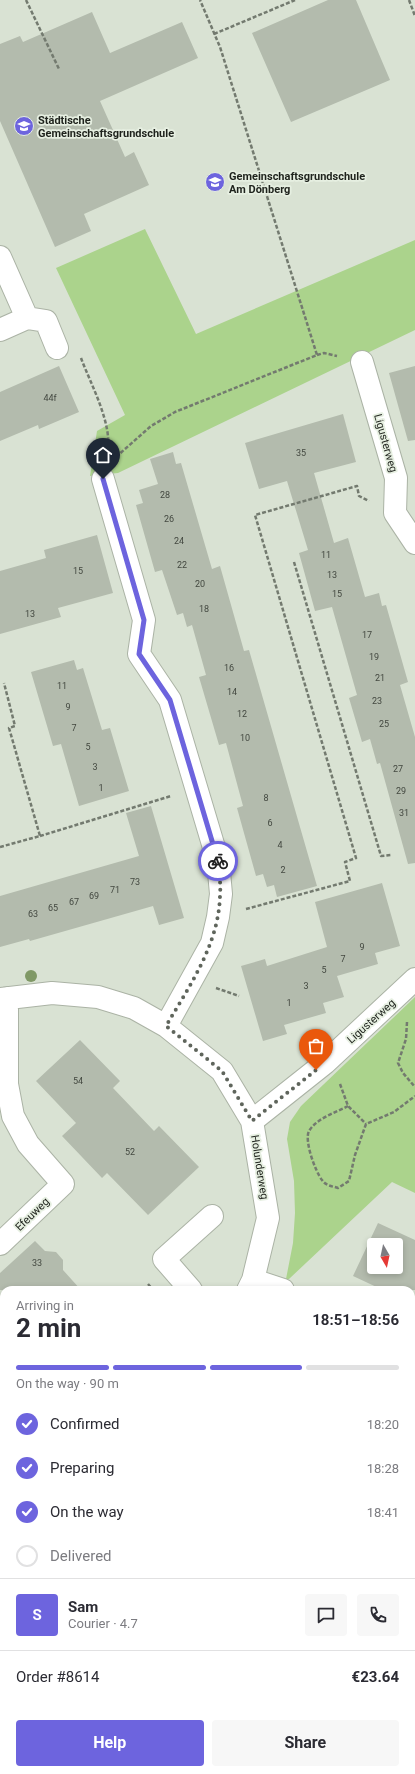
<!DOCTYPE html>
<html lang="en">
<head>
<meta charset="utf-8">
<style>
  :root { --surface:#fff; --page:#f7f7f7; --text:#2b2b33; --muted:#7c7c81; --line:#e1e1e2; --accent:#6d64de }
  body { margin:0; font-family:Roboto,sans-serif; background:var(--page); color:var(--text); height:100vh; display:flex; flex-direction:column; font-size:15px; white-space:nowrap }
  * { box-sizing:border-box; margin:0 }
  p { font-size:13px; color:var(--muted) }
  .icon { flex:none; width:22px; height:22px; fill:none; stroke:currentColor; stroke-width:2; stroke-linecap:round; stroke-linejoin:round }
  .map { position:relative; flex:1; overflow:hidden }
  .side { position:absolute; left:0px; top:1286px; width:415px; height:488px; display:flex; flex-direction:column; background:var(--surface); border-radius:12px 12px 0 0; box-shadow:0 2px 6px #0003 }
  .side>* { flex:none }
  .needle { width:26px; rotate:171deg }
  .buttons { position:absolute; left:367px; top:1238px; display:grid; gap:8px }
  .buttons a { display:grid; place-items:center; width:36px; height:36px; border-radius:4px; background:var(--surface); box-shadow:0 2px 6px #0003; font-size:20px }
  .pin { position:absolute; display:grid; place-items:center; width:34px; height:34px; color:#fff; margin:-41px -17px; border-radius:50% 50% 50% 0; rotate:-45deg; box-shadow:0 0 4px #0007 }
  .pin .icon { rotate:45deg }
  .courier { position:absolute; display:grid; place-items:center; width:40px; height:40px; margin:-20px; border:3px solid #6d64de; border-radius:50%; background:#fff; color:#222; box-shadow:0 1px 5px #0007 }
  .summary em { font-style:normal; font-weight:700 }
  .summary div { display:flex; flex-direction:column-reverse }
  .summary { display:flex; align-items:center; justify-content:space-between; height:68px; padding:0 16px }
  h1 { font-size:26px; font-weight:700; line-height:30px }
  .bar { display:grid; grid-template-columns:repeat(4,1fr); gap:6px 4px; align-content:center; height:48px; padding:0 16px }
  .bar i { height:5px; border-radius:3px; background:var(--line) }
  .bar .selected { background:var(--accent) }
  .bar p { grid-column:span 4 }
  .line { display:flex; align-items:center; gap:10px; padding:0 16px; border-top:1px solid var(--line) }
  .line div { flex:1 }
  .round { display:grid; place-items:center; flex:none; width:42px; height:42px; border-radius:4px; background:var(--page) }
  ol { padding:0 16px; list-style:none }
  li { display:flex; align-items:center; gap:12px; height:44px }
  li p { margin-inline-start:auto }
  li .icon { padding:4px; border-radius:50%; background:var(--accent); color:#fff; stroke-width:4 }
  li:last-child { color:var(--muted) }
  li i { width:22px; height:22px; border:2px solid var(--line); border-radius:50% }
  .primary-button { display:flex; gap:8px; margin-top:auto; padding:8px 16px }
  .primary-button a { flex:1; height:46px; border-radius:4px; background:var(--accent); color:#fff; font-size:16px; font-weight:700; line-height:46px; text-align:center }
  .primary-button a+a { background:var(--page); color:var(--text) }
  .map>svg:first-child { display:block }
  .green { fill:#abd38c }
  .building { fill:#b3bbad; fill-rule:evenodd }
  .lines { fill:none; stroke-linecap:round; stroke-linejoin:round }
  .minor-casing { stroke:#abb3a5; stroke-width:24 }
  .path { stroke:#737a6f; stroke-width:2.5; stroke-dasharray:4 2; stroke-linecap:butt }
  .minor { stroke:#fff; stroke-width:22 }
  .tree { fill:#809966 }
  .done { stroke:#5f655c; stroke-width:4; stroke-dasharray:0 7.2 }
  .route { stroke:#6d64de; stroke-width:5 }
  .labels { text-anchor:middle; stroke-width:3.5; stroke-linejoin:round; paint-order:stroke }
  .number-label { font-size:9px; fill:#434840 }
  .poi-label { font-size:11px; font-weight:bold; fill:#1e221c; stroke:#e6efe1; text-anchor:start }
  .street-label { font-size:11px; fill:#1e221c; stroke:#e6efe1 }
</style>
</head>
<body>
<div class="map">
<svg width="415" height="1774" viewBox="0 0 415 1774">
  <rect width="100%" height="100%" fill="#d9e2d3"/>
  <path class="green" d="M145,229L196,334L415,240V330L118,473L90,476L97,431L125,415L56,268Z
    M415,997V1193L392,1182L289,1279H286L293,1243L295,1213L294,1181L287,1139L290,1122L301,1106Z
    M415,1462V1774H276L278,1770H411V1471Z"/>
  <path class="building" d="M328,0H356L390,80L291,122L252,33Z
    M92,12L110,53L182,22L198,58L100,101L125,157L134,152L149,185L84,214L91,231L55,247L0,121V44L20,36L23,42Z
    M59,366L79,412L39,429L38,425L0,441V392Z
    M415,366V440L408,441L389,373Z
    M343,414L356,462L314,473L334,543L348,538L365,597L379,593L382,606L386,605L408,682L400,685L415,737V863L408,864L380,763L377,764L370,739L362,742L349,698L357,695L332,607L315,611L299,553L308,550L287,481L259,489L245,443Z
    M173,452L176,464L181,463L212,569L220,566L244,651L249,650L317,886L277,897L274,885L267,887L263,874L256,876L237,808L243,806L226,743L219,745L199,677L206,675L192,625L187,627L183,613L177,615L162,570L155,572L136,505L143,503L139,490L158,484L150,459Z
    M97,535L113,593L58,608L61,617L0,634V571L46,558L44,550Z
    M74,660L77,670L83,668L102,730L110,728L129,791L79,806L61,744L53,746L31,672Z
    M151,806L184,918L159,925L153,906L30,941L29,939L0,947V896L139,856L126,813Z
    M382,883L400,946L375,953L378,964L337,976L344,997L323,1003L326,1013L284,1025L287,1034L263,1041L241,966L265,959L267,966L327,947L315,902Z
    M80,1040L120,1081L113,1088L154,1131L159,1126L199,1167L148,1215L107,1173L102,1178L62,1136L76,1123L36,1081Z
    M378,1223L415,1240V1290H383L353,1276ZM374,1245H396V1267H374Z
    M35,1241L45,1251L56,1252L63,1260V1270L81,1290H0V1273Z"/>
  <g class="lines">
    <g class="minor-casing">
      <path id="minor" d="M0,257L27,318L0,330
        M27,318L46,321L57,348
        M362,362L396,478L395,513L415,543
        M103,479L144,620L139,654L170,700L218,861L221,894L218,917L212,943L166,1026
        M0,999L52,993L98,997L134,1008L166,1026L222,1071L252,1121L268,1218L253,1280L248,1290
        M252,1121L325,1063L415,979
        M0,1244L63,1184L28,1144L13,1116L7,1084V998
        M253,1280L283,1290
        M191,1290L164,1259L212,1216
        M0,1550L4,1546"/>
    </g>
    <path class="path" d="M26,0L59,69
      M409,0L415,16
      M214,34L295,0
      M317,355L324,353L337,356
      M81,358C91,385 114,426 107,454
      M116,457L151,426L175,412L317,355L220,47L200,0
      M294,562L381,856L391,855
      M40,836L171,796
      M0,847L40,836L9,728L15,726L4,683
      M246,909L350,881L345,862L356,858L255,515L357,486L359,496L369,501
      M216,988L239,996
      M407,1022L406,1039L398,1063L403,1073L415,1087
      M340,1084L348,1106L366,1124
      M348,1106C335,1113 317,1118 309,1131C304,1140 315,1171 322,1180C326,1186 332,1186 338,1188L349,1181L355,1155L366,1124L394,1112L415,1096
      M148,1284L153,1290"/>
    <use href="#minor" class="minor"/>
  </g>
  <circle class="tree" cx="31" cy="976" r="6"/>
  <g class="lines">
    <path class="done" d="M218,861C219,872 221,884 220,895C219,944 190,985 166,1026L222,1071L252,1121L316,1070"/>
    <path class="route" d="M103,479L144,620L139,654L170,700L218,861"/>
  </g>
  <defs>
    <g id="school-disc" transform="scale(1)"><circle r="9.5" fill="#6d64de" stroke="#e6efe1"/><path d="M0-5L7-2L0 1L-7-2ZM-4 1L0 2.5L4 1V4Q0 6-4 4Z" fill="#fff"/></g>
  </defs>
  <g fill-rule="evenodd">
    <use href="#school-disc" x="24" y="126"/>
    <use href="#school-disc" x="215" y="182"/>
  </g>
  <g class="labels">
    <g class="number-label">
      <text x="50" y="401">44f</text>
      <text x="301" y="456">35</text>
      <text x="165" y="498">28</text>
      <text x="169" y="522">26</text>
      <text x="179" y="544">24</text>
      <text x="326" y="558">11</text>
      <text x="182" y="568">22</text>
      <text x="78" y="574">15</text>
      <text x="332" y="578">13</text>
      <text x="200" y="587">20</text>
      <text x="337" y="597">15</text>
      <text x="204" y="612">18</text>
      <text x="30" y="617">13</text>
      <text x="367" y="638">17</text>
      <text x="374" y="660">19</text>
      <text x="229" y="671">16</text>
      <text x="380" y="681">21</text>
      <text x="62" y="689">11</text>
      <text x="232" y="695">14</text>
      <text x="377" y="704">23</text>
      <text x="68" y="710">9</text>
      <text x="242" y="717">12</text>
      <text x="384" y="727">25</text>
      <text x="74" y="731">7</text>
      <text x="245" y="741">10</text>
      <text x="88" y="750">5</text>
      <text x="95" y="770">3</text>
      <text x="398" y="772">27</text>
      <text x="101" y="791">1</text>
      <text x="401" y="794">29</text>
      <text x="266" y="801">8</text>
      <text x="404" y="816">31</text>
      <text x="270" y="826">6</text>
      <text x="280" y="848">4</text>
      <text x="283" y="873">2</text>
      <text x="135" y="885">73</text>
      <text x="115" y="893">71</text>
      <text x="94" y="899">69</text>
      <text x="74" y="905">67</text>
      <text x="53" y="911">65</text>
      <text x="33" y="917">63</text>
      <text x="362" y="950">9</text>
      <text x="343" y="962">7</text>
      <text x="324" y="973">5</text>
      <text x="306" y="989">3</text>
      <text x="289" y="1006">1</text>
      <text x="78" y="1084">54</text>
      <text x="130" y="1155">52</text>
      <text x="37" y="1266">33</text>
    </g>
    <g class="poi-label">
      <text x="38" y="124">Städtische<tspan x="38" dy="13">Gemeinschaftsgrundschule</tspan></text>
      <text x="229" y="180">Gemeinschaftsgrundschule<tspan x="229" dy="13">Am Dönberg</tspan></text>
    </g>
    <g class="street-label">
      <text transform="translate(386 443) rotate(74)" y="4">Ligusterweg</text>
      <text transform="translate(371 1021) rotate(-42)" y="4">Ligusterweg</text>
      <text transform="translate(260 1167) rotate(81)" y="4">Holunderweg</text>
      <text transform="translate(32 1214) rotate(-44)" y="4">Efeuweg</text>
    </g>
  </g>
</svg>
<div class="buttons">
<a><svg class="needle" viewBox="-14 -14 28 28"><path d="M0-13l5 13h-10z" fill="#e53935"/><path d="M0 13l5-13h-10z" fill="#7c7c81"/></svg></a>
</div>
<div class="pin" style="left:316px;top:1070px;background:#ea580c"><svg class="icon" aria-label="bag" viewBox="0 0 24 24"><path d="M5 8h14l-1 12H6zM9 8a3 3 0 0 1 6 0"/></svg></div>
<div class="pin" style="left:103px;top:479px;background:#1f2937"><svg class="icon" aria-label="home" viewBox="0 0 24 24"><path d="M3 11l9-7 9 7M6 9v11h12V9"/></svg></div>
<div class="courier" style="left:218px;top:861px"><svg class="icon" aria-label="bike" viewBox="0 0 24 24"><circle cx="6" cy="16" r="4"/><circle cx="18" cy="16" r="4"/><path d="M6 16l4-8h5l3 8M10 8l3 8H6M13 5h3"/></svg></div>
<section class="side">
<div class="summary"><div><h1>2 min</h1><p>Arriving in</p></div><em>18:51–18:56</em></div>
<div class="bar"><i class="selected"></i><i class="selected"></i><i class="selected"></i><i></i><p>On the way · 90 m</p></div>
<ol>
<li><svg class="icon" aria-label="check" viewBox="0 0 24 24"><path d="M5 12l5 5 9-10"/></svg>Confirmed<p>18:20</p></li>
<li><svg class="icon" aria-label="check" viewBox="0 0 24 24"><path d="M5 12l5 5 9-10"/></svg>Preparing<p>18:28</p></li>
<li><svg class="icon" aria-label="check" viewBox="0 0 24 24"><path d="M5 12l5 5 9-10"/></svg>On the way<p>18:41</p></li>
<li><i></i>Delivered</li>
</ol>
<div class="line" style="height:72px"><b class="round" style="background:var(--accent);color:#fff">S</b><div><b>Sam</b><p>Courier · 4.7</p></div><a class="round"><svg class="icon" aria-label="chat" viewBox="0 0 24 24"><path d="M4 5h16v11H9l-5 4z"/></svg></a><a class="round"><svg class="icon" aria-label="phone" viewBox="0 0 24 24"><path d="M5 4h4l2 5-3 2q2 4 5 5l2-3 5 2v4C11 20 4 13 5 4z"/></svg></a></div>
<div class="line" style="height:52px"><div>Order #8614</div><b>€23.64</b></div>
<div class="primary-button"><a>Help</a><a>Share</a></div>
</section>
</div>
</body>
</html>
